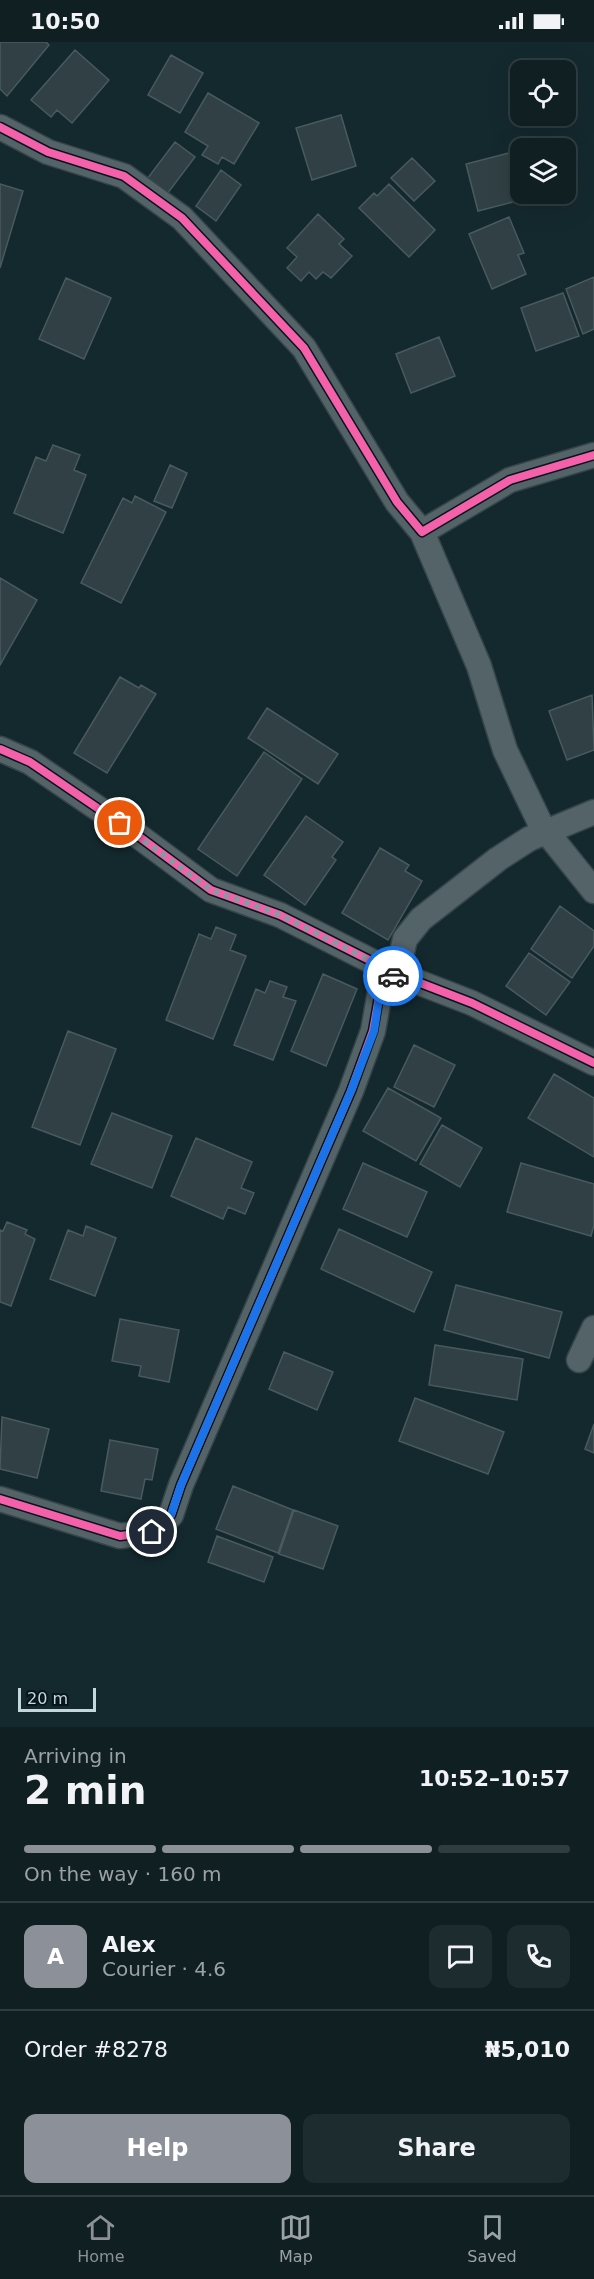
<!DOCTYPE html>
<html lang="en">
<head>
<meta charset="utf-8">
<style>
  :root { --surface:#0f1f22; --page:#1d2c2f; --text:#f1f3f6; --muted:#9ba2a5; --line:#2f3d40; --accent:#8c9099 }
  body { margin:0; font-family:"DejaVu Sans",sans-serif; background:var(--page); color:var(--text); height:100vh; display:flex; flex-direction:column; font-size:22px; white-space:nowrap }
  * { box-sizing:border-box; margin:0 }
  p { font-size:20px; color:var(--muted) }
  .icon { flex:none; width:33px; height:33px; fill:none; stroke:currentColor; stroke-width:2; stroke-linecap:round; stroke-linejoin:round }
  .map { position:relative; height:1685px; overflow:hidden }
  .drawer { display:flex; flex-direction:column; background:var(--surface); flex:1 }
  .drawer>* { flex:none }
  .fabs { position:absolute; left:510px; top:18px; display:grid; gap:12px }
  .fabs a { display:grid; place-items:center; width:66px; height:66px; border-radius:12px; background:var(--surface); box-shadow:0 6px 24px #0002,0 0 0 2px var(--line); font-size:30px }
  .scale { position:absolute; left:18px; bottom:15px; width:78px; box-sizing:border-box; padding-left:6px; border:3px solid #c3d7dc; border-top:0; font-size:16px; line-height:21px; white-space:nowrap; color:#c3d7dc; -webkit-text-stroke:4px #061519; paint-order:stroke }
  .pin { position:absolute; display:grid; place-items:center; width:51px; height:51px; color:#fff; margin:-26px; border:3px solid #fff; border-radius:50%; box-shadow:0 2px 6px #0007 }
  .courier { position:absolute; display:grid; place-items:center; width:60px; height:60px; margin:-30px; border:4px solid #1a73e8; border-radius:50%; background:#fff; color:#222; box-shadow:0 2px 8px #0007 }
  .headline em { font-style:normal; font-weight:700 }
  .headline div { display:flex; flex-direction:column-reverse }
  .headline { display:flex; align-items:center; justify-content:space-between; height:102px; padding:0 24px }
  h1 { font-size:39px; font-weight:700; line-height:45px }
  .bar { display:grid; grid-template-columns:repeat(4,1fr); gap:9px 6px; align-content:center; height:72px; padding:0 24px }
  .bar i { height:8px; border-radius:4px; background:var(--line) }
  .bar .active { background:var(--accent) }
  .bar p { grid-column:span 4 }
  .line { display:flex; align-items:center; gap:15px; padding:0 24px; border-top:2px solid var(--line) }
  .line div { flex:1 }
  .round { display:grid; place-items:center; flex:none; width:63px; height:63px; border-radius:12px; background:var(--page) }
  .cta { display:flex; gap:12px; margin-top:auto; padding:12px 24px }
  .cta a { flex:1; height:69px; border-radius:12px; background:var(--accent); color:#fff; font-size:24px; font-weight:700; line-height:69px; text-align:center }
  .cta a+a { background:var(--page); color:var(--text) }
  .status { display:flex; justify-content:space-between; align-items:center; height:42px; padding:0 30px; background:var(--surface); direction:ltr }
  .status svg { height:16px; fill:currentColor }
  .menu { display:flex; justify-content:space-around; align-items:center; height:84px; border-top:2px solid var(--line); background:var(--surface); font-size:16px; color:var(--muted) }
  .menu a { display:grid; justify-items:center; gap:3px }
  .menu .active { color:var(--accent) }
  .map>svg:first-child { display:block }
  .building { fill:#304044; stroke:#495a5e; stroke-width:1.5 }
  .lines { fill:none; stroke-linecap:round; stroke-linejoin:round }
  .minor-casing { stroke:#364549; stroke-width:27 }
  .minor { stroke:#546367; stroke-width:24 }
  .cycleway-casing { stroke:#061519; stroke-width:11 }
  .cycleway { stroke:#f560ab; stroke-width:8 }
  .done { stroke:#869a9f; stroke-width:6; stroke-dasharray:0 10.8 }
  .route { stroke:#1a73e8; stroke-width:8 }
</style>
</head>
<body>
<div class="status"><b>10:50</b><svg viewBox="0 0 49 12"><path d="M0 12V9h3v3zM5 12V6h3v6zM10 12V3h3v9zM15 12V0h3v12zM26 1h20v11H26zM47 4h2v5h-2z"/></svg></div>
<div class="map">
<svg width="594" height="1685" viewBox="0 0 594 1685">
  <rect width="100%" height="100%" fill="#14292e"/>
  <path class="building" d="M0,0H46L49,3L7,54L0,47Z
    M75,8L109,38L72,81L57,68L51,75L31,58Z
    M171,13L203,31L180,71L148,53Z
    M208,51L259,81L234,122L222,115L218,122L202,113L208,104L185,90Z
    M341,73L356,124L312,138L296,86Z
    M553,98L555,106H525Z
    M175,100L195,115L167,152L147,137Z
    M520,108V131L514,110Z
    M509,111L521,158L478,169L466,122Z
    M566,111L572,137L566,139Z
    M412,116L435,139L414,159L391,136Z
    M221,128L241,143L216,179L196,164Z
    M0,142L23,149L0,226Z
    M389,142L435,188L409,215L359,166L374,151L377,154Z
    M318,172L344,197L339,202L352,214L331,236L323,230L316,237L309,230L301,239L287,226L297,215L287,206Z
    M509,175L524,211L518,213L526,232L492,247L469,192Z
    M594,235V287L583,292L566,247Z
    M66,236L111,256L84,317L39,297Z
    M563,251L579,294L536,309L521,266Z
    M439,295L455,334L411,351L396,312Z
    M53,403L80,413L74,428L86,433L63,491L14,471L36,415L46,419Z
    M170,423L187,431L172,466L154,459Z
    M135,454L166,470L121,561L81,541L123,456L132,461Z
    M0,536L37,558L0,623Z
    M120,635L139,646L141,643L156,652L107,731L74,711Z
    M592,653L594,708L567,718L549,669Z
    M267,666L338,712L318,742L248,696Z
    M264,710L302,737L237,834L198,807Z
    M306,774L343,800L332,815L336,818L305,863L264,833Z
    M380,806L409,823L405,829L422,839L388,898L342,871Z
    M560,864L594,889V904L572,936L531,907Z
    M216,885L236,893L230,908L246,914L213,997L166,978L199,892L211,897Z
    M529,911L570,940L546,973L506,944Z
    M323,932L357,947L326,1024L291,1009Z
    M270,939L287,945L283,955L296,959L273,1018L234,1003L256,947L265,951Z
    M68,989L116,1007L80,1103L32,1085Z
    M414,1003L455,1023L434,1065L394,1045Z
    M554,1032L594,1056V1115L528,1076Z
    M388,1046L441,1076L416,1119L363,1089Z
    M112,1071L172,1094L152,1146L91,1122Z
    M442,1083L482,1106L460,1145L420,1122Z
    M196,1096L252,1120L241,1146L254,1151L245,1172L228,1165L223,1177L171,1154Z
    M363,1121L427,1150L407,1195L343,1167Z
    M521,1121L594,1142V1183L591,1194L507,1170Z
    M7,1180L27,1188L25,1192L35,1197L11,1264L0,1260V1188L3,1189Z
    M86,1184L116,1196L95,1254L50,1237L68,1188L83,1194Z
    M339,1187L432,1230L414,1270L321,1227Z
    M456,1243L562,1270L549,1316L444,1288Z
    M120,1277L179,1288L169,1340L139,1334L141,1324L112,1319Z
    M435,1303L523,1317L517,1358L429,1343Z
    M284,1310L333,1330L317,1368L269,1347Z
    M415,1356L504,1390L488,1432L399,1399Z
    M2,1375L49,1387L37,1436L0,1427Z
    M594,1382V1411L585,1407Z
    M110,1398L158,1407L152,1438L145,1437L141,1457L101,1449Z
    M233,1444L293,1468L278,1511L216,1487Z
    M294,1468L338,1484L323,1527L279,1512Z
    M217,1494L273,1515L264,1540L208,1520Z"/>
  <g class="lines">
    <g class="minor-casing">
      <path id="minor" d="M0,85L48,110L124,134L182,176L304,306L397,460L422,490L510,438L594,413
        M422,490L479,624L505,708L541,783L594,849
        M0,707L30,720L137,793L211,848L280,873L397,932L472,961L594,1021
        M397,932L405,897L421,877L498,817L529,797L594,770
        M579,1318L594,1286
        M0,1457L120,1494L152,1490L171,1473L181,1443L351,1049L373,989L382,938L397,932"/>
    </g>
    <use href="#minor" class="minor"/>
    <g class="cycleway-casing">
      <path id="cycleway" d="M0,85L48,110L124,134L182,176L304,306L397,460L422,490L510,438L594,413
        M0,707L30,720L137,793L211,848L280,873L397,932L472,961L594,1021
        M0,1457L120,1494L152,1490L171,1473L181,1443L351,1049L373,989L382,938L397,932"/>
    </g>
    <use href="#cycleway" class="cycleway"/>
  </g>
  <g class="lines">
    <path class="done" d="M120,781L211,848L280,873L397,932L393,934"/>
    <path class="route" d="M152,1490L171,1473L181,1443L351,1049L374,989L382,938L393,934"/>
  </g>
</svg>
<div class="fabs">
<a><svg class="icon" aria-label="locate" viewBox="0 0 24 24"><circle cx="12" cy="12" r="6"/><path d="M12 2v4M12 18v4M2 12h4M18 12h4"/></svg></a>
<a><svg class="icon" aria-label="layers" viewBox="0 0 24 24"><path d="M12 4l9 5-9 5-9-5zM3 14l9 5 9-5"/></svg></a>
</div>
<div class="scale">20 m</div>
<div class="pin" style="left:120px;top:781px;background:#ea580c"><svg class="icon" aria-label="bag" viewBox="0 0 24 24"><path d="M5 8h14l-1 12H6zM9 8a3 3 0 0 1 6 0"/></svg></div>
<div class="pin" style="left:152px;top:1490px;background:#1f2937"><svg class="icon" aria-label="home" viewBox="0 0 24 24"><path d="M3 11l9-7 9 7M6 9v11h12V9"/></svg></div>
<div class="courier" style="left:393px;top:934px"><svg class="icon" aria-label="car" viewBox="0 0 24 24"><path d="M5 17H2v-5l4-1 3-4h7l3 4 3 1v5h-3M9 17h6M6 11h13"/><circle cx="7" cy="17" r="2"/><circle cx="17" cy="17" r="2"/></svg></div>
</div>
<section class="drawer">
<div class="headline"><div><h1>2 min</h1><p>Arriving in</p></div><em>10:52–10:57</em></div>
<div class="bar"><i class="active"></i><i class="active"></i><i class="active"></i><i></i><p>On the way · 160 m</p></div>
<div class="line" style="height:108px"><b class="round" style="background:var(--accent);color:#fff">A</b><div><b>Alex</b><p>Courier · 4.6</p></div><a class="round"><svg class="icon" aria-label="chat" viewBox="0 0 24 24"><path d="M4 5h16v11H9l-5 4z"/></svg></a><a class="round"><svg class="icon" aria-label="phone" viewBox="0 0 24 24"><path d="M5 4h4l2 5-3 2q2 4 5 5l2-3 5 2v4C11 20 4 13 5 4z"/></svg></a></div>
<div class="line" style="height:78px"><div>Order #8278</div><b>₦5,010</b></div>
<div class="cta"><a>Help</a><a>Share</a></div>
</section>
<nav class="menu">
<a class="active"><svg class="icon" aria-label="home" viewBox="0 0 24 24"><path d="M3 11l9-7 9 7M6 9v11h12V9"/></svg>Home</a>
<a><svg class="icon" aria-label="map" viewBox="0 0 24 24"><path d="M3 6l6-2 6 2 6-2v14l-6 2-6-2-6 2zM9 4v14M15 6v14"/></svg>Map</a>
<a><svg class="icon" aria-label="saved" viewBox="0 0 24 24"><path d="M7 4h10v16l-5-4-5 4z"/></svg>Saved</a>
</nav>
</body>
</html>
